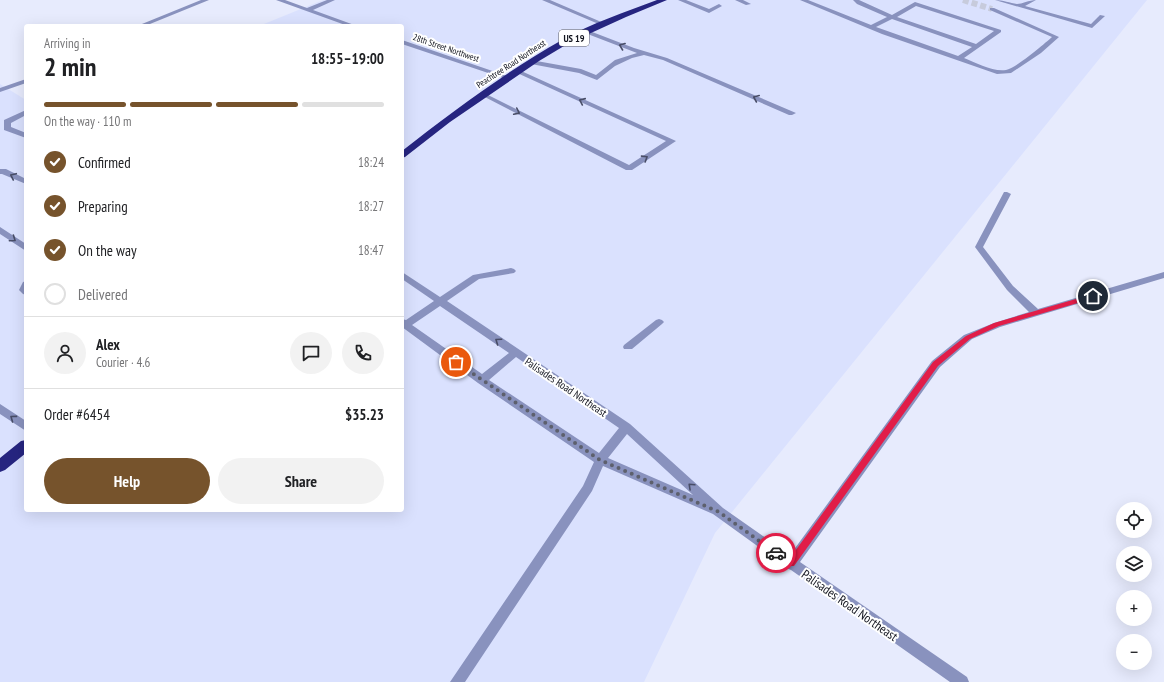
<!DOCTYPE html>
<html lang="en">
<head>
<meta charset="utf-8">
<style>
  :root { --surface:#fff; --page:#f2f2f2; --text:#202124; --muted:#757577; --line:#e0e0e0; --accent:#76532c }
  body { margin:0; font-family:"PT Sans Narrow",sans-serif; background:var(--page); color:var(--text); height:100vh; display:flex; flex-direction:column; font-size:15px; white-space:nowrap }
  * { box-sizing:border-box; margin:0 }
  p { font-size:13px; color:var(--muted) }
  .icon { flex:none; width:22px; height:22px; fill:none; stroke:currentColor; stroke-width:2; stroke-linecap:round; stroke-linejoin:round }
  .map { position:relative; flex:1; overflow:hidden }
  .sheet { position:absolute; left:24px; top:24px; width:380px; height:488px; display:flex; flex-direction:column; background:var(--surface); border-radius:4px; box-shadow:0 4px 16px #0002 }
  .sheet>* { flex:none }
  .buttons { position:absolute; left:1116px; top:502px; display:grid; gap:8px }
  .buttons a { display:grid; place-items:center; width:36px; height:36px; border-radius:50%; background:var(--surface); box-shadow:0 4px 16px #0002; font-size:20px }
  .pin { position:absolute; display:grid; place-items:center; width:34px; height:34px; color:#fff; margin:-17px; border:2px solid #fff; border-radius:50%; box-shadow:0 1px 4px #0007 }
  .courier { position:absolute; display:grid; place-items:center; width:40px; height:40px; margin:-20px; border:3px solid #e11d48; border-radius:50%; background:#fff; color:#222; box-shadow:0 1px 5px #0007 }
  .overview em { font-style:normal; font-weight:600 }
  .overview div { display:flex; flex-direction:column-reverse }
  .overview { display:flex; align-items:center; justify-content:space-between; height:68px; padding:0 20px }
  h1 { font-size:26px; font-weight:600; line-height:30px }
  .bar { display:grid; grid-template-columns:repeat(4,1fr); gap:6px 4px; align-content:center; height:48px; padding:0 20px }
  .bar i { height:5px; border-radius:3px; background:var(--line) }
  .bar .selected { background:var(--accent) }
  .bar p { grid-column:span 4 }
  .line { display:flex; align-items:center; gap:10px; padding:0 20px; border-top:1px solid var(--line) }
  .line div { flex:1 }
  .round { display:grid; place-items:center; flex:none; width:42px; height:42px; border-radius:21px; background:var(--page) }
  ol { padding:0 20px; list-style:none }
  li { display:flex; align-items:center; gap:12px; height:44px }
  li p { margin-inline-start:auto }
  li .icon { padding:4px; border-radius:50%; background:var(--accent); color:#fff; stroke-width:4 }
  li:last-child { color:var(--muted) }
  li i { width:22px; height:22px; border:2px solid var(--line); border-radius:50% }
  .cta { display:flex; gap:8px; margin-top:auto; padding:8px 20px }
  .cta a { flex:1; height:46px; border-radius:24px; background:var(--accent); color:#fff; font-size:16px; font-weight:600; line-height:46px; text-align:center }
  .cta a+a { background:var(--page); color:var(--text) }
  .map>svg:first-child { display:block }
  .built { fill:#dae1fe }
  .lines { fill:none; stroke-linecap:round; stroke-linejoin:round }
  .minor-tunnel { stroke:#c7cbdc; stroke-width:6; stroke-dasharray:6 3; stroke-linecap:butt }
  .minor { fill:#8992be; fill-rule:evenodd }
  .highway { fill:#262580; fill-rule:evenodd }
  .oneway { stroke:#484d67 }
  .route { fill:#e11d48 }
  .done { stroke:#5d606d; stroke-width:4; stroke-dasharray:0 7.2 }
  .labels { text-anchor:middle; stroke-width:4; stroke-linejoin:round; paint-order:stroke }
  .far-street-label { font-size:9px; fill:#13151f; stroke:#fff }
  .shield { fill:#fff; stroke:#5a5b62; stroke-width:1 }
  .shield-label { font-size:10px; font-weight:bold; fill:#13151f }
  .street-label { font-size:11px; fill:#13151f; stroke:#fff }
  .near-street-label { font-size:13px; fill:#13151f; stroke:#fff }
</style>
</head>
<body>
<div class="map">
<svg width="1164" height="682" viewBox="0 0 1164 682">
  <rect width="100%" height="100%" fill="#e7ebfd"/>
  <path class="built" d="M323,0H1147L715,533L644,682H0V84L26,100V510H402V26H259Z"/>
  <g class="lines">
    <path class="minor-tunnel" d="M963,0L992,9"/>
    <path class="minor" d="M201,0H209L145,26H137Z
      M276,0H285L307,8L327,0H335L313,10L357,26H348Z
      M542,0H550L606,24L601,25Z
      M678,0H686L709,9L719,4L722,6L709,13Z
      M735,0H743L751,4L746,5Z
      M800,0H808L871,25L887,17L857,4L853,0H859L892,15L915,2L1001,30V32L964,58C976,63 993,72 1006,70C1016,68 1043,45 1052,37L990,10V8H994L1059,37L1041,53L1011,73L997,74L882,34ZM916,6L994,31L976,44L897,17ZM892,19L972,47L958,56L876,27Z
      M995,0C1003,0 1010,3 1017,4C1022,4 1029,0 1036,0L1025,6L1091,24L1100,15L1105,16L1092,28Z
      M587,30L634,48L667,58L796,113L792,115H789L663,60L644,55L632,58L615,66L597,80L579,73L531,64L528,62L531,60L581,69L596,75L615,60L637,53L585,33L584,32Z
      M402,40L510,77L511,78L506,79L402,44Z
      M515,70H519L676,141L632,170H626L479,94L484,93L629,165L666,141L515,72Z
      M26,79V83L0,92V88Z
      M26,110V115L11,123V127L26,133V138L4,130V120Z
      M0,169H6L26,179V184L2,174H0Z
      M1004,192H1007L1011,194L983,247L1013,286L1038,309L1164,272V278L1000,327L972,339L940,367L800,562L967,677L969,682H950L791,570L786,568L785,566L713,514L603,466L592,491L465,682H450L583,486L594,462L478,383L402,327V319L406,320L434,301L402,279V272L440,297L473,275L511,268L514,269L516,271L514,273L479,279L447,301L630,424L723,508L790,555L932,361L964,335L994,323L1029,312L1007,290L975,247ZM440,306L509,353L482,374L412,325ZM516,357L619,428L599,453L489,380ZM627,434L693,495L608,458Z
      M0,227L26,244V251L0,234Z
      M26,281V295L23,294L19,290L23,282Z
      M659,319L662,320L664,322L662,324L632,349H624L623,347L624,345L656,320Z
      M0,404L26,421V431L0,414Z"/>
    <path class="highway" d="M657,0H667L626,17L569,43L539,61L450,122L405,157L402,158V151C452,112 507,71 562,40C592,23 625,12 657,0Z
      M26,440V453L5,470L0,472V458L21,441Z"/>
  </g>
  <defs><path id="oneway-chevron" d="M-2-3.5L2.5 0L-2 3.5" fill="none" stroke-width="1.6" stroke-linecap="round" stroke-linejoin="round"/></defs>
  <g class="oneway">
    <use href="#oneway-chevron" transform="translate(622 46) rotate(-159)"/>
    <use href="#oneway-chevron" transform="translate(756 98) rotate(-157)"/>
    <use href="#oneway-chevron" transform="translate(582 101) rotate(-156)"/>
    <use href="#oneway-chevron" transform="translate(517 112) rotate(26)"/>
    <use href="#oneway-chevron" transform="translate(645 158) rotate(-32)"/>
    <use href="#oneway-chevron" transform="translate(13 176) rotate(-155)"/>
    <use href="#oneway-chevron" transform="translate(13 239) rotate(35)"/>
    <use href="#oneway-chevron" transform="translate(498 341) rotate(-145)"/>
    <use href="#oneway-chevron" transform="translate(13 418) rotate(-144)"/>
    <use href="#oneway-chevron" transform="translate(691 486) rotate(-137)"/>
  </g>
  <path class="route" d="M1093,294L1096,296L1095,298L999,326L970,339L938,366L794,566H788L773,556L772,553L776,549L790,558L933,362L966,336L994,323Z"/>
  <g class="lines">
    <path class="done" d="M456,362L600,460L719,512L776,553"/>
  </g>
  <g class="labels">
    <g class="far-street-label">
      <text transform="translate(446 48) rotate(19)" y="3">28th Street Northwest</text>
      <text transform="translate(511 64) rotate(-33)" y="3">Peachtree Road Northeast</text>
    </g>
    <rect class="shield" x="559" y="30" width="30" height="16" rx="3"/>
    <g class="shield-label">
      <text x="574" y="42">US 19</text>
    </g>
    <g class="street-label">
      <text transform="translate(566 387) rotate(34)" y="4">Palisades Road Northeast</text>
    </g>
    <g class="near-street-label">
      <text transform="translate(850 605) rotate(35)" y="5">Palisades Road Northeast</text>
    </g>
  </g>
</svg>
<div class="buttons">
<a><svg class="icon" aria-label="locate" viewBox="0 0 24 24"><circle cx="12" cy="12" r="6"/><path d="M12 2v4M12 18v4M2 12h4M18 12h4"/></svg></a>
<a><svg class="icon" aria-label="layers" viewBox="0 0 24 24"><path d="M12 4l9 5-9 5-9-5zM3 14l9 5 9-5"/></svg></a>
<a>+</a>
<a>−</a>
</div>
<div class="pin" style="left:456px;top:362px;background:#ea580c"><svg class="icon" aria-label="bag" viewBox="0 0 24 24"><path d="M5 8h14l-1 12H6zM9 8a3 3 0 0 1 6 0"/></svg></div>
<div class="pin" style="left:1093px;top:296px;background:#1f2937"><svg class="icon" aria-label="home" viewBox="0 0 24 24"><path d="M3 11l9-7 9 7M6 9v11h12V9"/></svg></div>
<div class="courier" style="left:776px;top:553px"><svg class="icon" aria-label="car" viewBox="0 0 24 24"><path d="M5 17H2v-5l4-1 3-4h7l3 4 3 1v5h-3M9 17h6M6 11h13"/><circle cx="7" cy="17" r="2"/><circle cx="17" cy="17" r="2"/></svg></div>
<section class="sheet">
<div class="overview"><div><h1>2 min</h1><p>Arriving in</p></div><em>18:55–19:00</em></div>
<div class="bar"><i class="selected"></i><i class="selected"></i><i class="selected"></i><i></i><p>On the way · 110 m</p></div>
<ol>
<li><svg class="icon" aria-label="check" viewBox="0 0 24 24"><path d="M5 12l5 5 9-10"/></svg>Confirmed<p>18:24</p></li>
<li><svg class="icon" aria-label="check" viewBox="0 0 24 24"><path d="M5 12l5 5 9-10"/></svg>Preparing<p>18:27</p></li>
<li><svg class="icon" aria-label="check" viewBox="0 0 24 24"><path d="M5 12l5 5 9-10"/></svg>On the way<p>18:47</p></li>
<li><i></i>Delivered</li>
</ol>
<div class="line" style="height:72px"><a class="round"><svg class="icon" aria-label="person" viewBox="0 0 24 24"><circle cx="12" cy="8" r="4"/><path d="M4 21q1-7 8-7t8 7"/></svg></a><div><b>Alex</b><p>Courier · 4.6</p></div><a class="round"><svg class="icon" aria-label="chat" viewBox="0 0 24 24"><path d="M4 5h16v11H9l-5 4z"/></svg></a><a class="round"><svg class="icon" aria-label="phone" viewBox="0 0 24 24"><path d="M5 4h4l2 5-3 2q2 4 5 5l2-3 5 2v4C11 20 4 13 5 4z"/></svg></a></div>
<div class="line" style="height:52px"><div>Order #6454</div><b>$35.23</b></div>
<div class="cta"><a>Help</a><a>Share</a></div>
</section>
</div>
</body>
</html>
